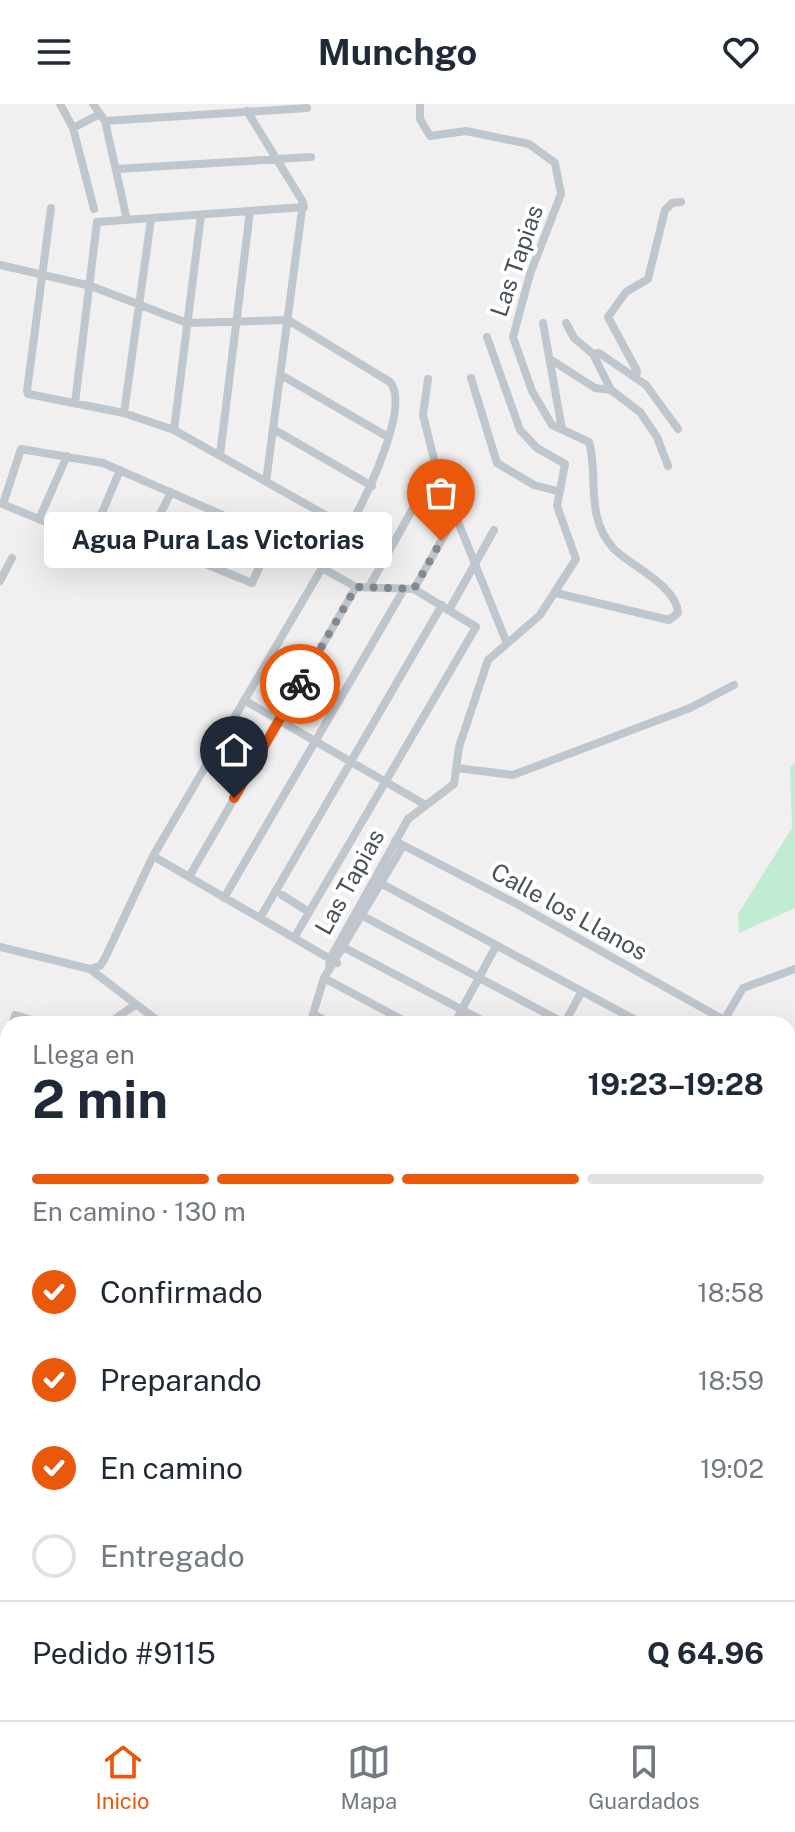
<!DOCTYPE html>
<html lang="es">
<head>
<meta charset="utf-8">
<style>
  :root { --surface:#fff; --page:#f2f2f3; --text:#1f2937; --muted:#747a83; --line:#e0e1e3; --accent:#ea580c }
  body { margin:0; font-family:"Public Sans",sans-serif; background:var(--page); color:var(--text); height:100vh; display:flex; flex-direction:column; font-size:30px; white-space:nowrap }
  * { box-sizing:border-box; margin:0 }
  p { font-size:26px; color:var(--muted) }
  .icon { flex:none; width:44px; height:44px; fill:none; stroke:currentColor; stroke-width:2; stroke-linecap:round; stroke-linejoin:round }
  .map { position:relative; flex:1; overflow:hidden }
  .details { position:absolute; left:0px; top:912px; width:796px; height:704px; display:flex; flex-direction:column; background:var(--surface); border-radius:24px 24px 0 0; box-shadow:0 8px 32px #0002 }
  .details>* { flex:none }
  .pin { position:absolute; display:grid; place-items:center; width:68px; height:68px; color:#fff; margin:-82px -34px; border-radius:50% 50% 50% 0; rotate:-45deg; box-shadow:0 0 8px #0007 }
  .pin .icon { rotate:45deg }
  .courier { position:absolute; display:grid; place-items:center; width:80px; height:80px; margin:-40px; border:6px solid #ea580c; border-radius:50%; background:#fff; color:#222; box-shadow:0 2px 10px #0007 }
  .bubble { position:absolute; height:56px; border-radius:8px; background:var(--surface); box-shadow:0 8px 32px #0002; font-size:26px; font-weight:700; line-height:56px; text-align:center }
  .summary em { font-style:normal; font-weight:700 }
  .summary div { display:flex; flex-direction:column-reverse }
  .summary { display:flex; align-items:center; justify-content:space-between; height:136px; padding:0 32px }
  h1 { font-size:52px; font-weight:700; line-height:60px }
  .bar { display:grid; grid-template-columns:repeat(4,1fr); gap:12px 8px; align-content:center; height:96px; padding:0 32px }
  .bar i { height:10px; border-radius:6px; background:var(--line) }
  .bar .selected { background:var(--accent) }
  .bar p { grid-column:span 4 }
  .line { display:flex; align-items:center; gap:20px; padding:0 32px; border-top:2px solid var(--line) }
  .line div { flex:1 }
  ol { padding:0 32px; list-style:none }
  li { display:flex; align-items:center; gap:24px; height:88px }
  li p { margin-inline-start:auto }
  li .icon { padding:8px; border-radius:50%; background:var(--accent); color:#fff; stroke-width:4 }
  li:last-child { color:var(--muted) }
  li i { width:44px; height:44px; border:4px solid var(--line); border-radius:50% }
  header { display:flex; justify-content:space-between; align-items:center; height:104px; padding:0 32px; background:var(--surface); font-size:36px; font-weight:700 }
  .tab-bar { display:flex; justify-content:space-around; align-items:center; height:112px; border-top:2px solid var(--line); background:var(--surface); font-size:22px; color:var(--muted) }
  .tab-bar a { display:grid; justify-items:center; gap:4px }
  .tab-bar .selected { color:var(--accent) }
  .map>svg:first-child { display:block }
  .green { fill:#c2ebd4 }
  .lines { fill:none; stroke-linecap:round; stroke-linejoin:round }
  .minor { stroke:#bfc6cd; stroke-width:8 }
  .done { stroke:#84888f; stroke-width:8; stroke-dasharray:0 14.4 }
  .route { stroke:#ea580c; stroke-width:10 }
  .labels { text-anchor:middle; stroke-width:8; stroke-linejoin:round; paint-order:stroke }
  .street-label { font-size:24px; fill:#49515b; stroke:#fff }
</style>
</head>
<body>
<header><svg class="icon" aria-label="menu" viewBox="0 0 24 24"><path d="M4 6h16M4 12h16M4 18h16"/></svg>Munchgo<svg class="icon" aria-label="heart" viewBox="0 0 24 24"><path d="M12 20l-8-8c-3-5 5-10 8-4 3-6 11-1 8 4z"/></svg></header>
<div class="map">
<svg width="795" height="1616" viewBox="0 0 795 1616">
  <rect width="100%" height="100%" fill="#f1efef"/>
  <path class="green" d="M795,658V804L739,829L738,810L792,724L790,663Z
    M0,1230L8,1233V1320L0,1318Z"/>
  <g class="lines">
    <path class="minor" d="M60,0L73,24L94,105
      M93,0L105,17L127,116
      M420,0V15L430,32L466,27L529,40L555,59L561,90L530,170L513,233L532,287L552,321L589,338C599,371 584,413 614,445C632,463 676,481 678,509L669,516L556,489
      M247,7L303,98L266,378
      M105,17L307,4
      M73,24L100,10
      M117,65L311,53
      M0,161L91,182L187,219L288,216L390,278C411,302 365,395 351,420L345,422L174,326L124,309L28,290L27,287L51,104
      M543,219L562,325
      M566,219L574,234L593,250L611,286L640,308L657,333L668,362
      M593,250L599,249L646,281L678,325
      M550,255L595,284L611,286
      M281,271L388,333
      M636,272L637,267L608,213L626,188L648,175L665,106L672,99L681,98
      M471,274L497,359L534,381L557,387
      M428,275L423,311L436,363L506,537
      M75,299L97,118L304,103
      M124,309L151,115
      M273,325L372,382
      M174,326L201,111
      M220,351L250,107
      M0,399L138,456L171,388
      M3,400L21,345L103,359L273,433L252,479L149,437
      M40,413L67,352
      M91,435L120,366
      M0,477L12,454
      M369,483L436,363
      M414,485L454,414
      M449,506L494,426
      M244,596L424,700
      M457,664L513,671L690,604L734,581
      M395,737L517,800L724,916
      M153,752L337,859
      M189,773L356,483
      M382,780L643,920
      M282,791L309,808
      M224,794L404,485
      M363,812L566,920
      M260,814L442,501
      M0,843L90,865L162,920
      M345,844L489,920
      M90,865L100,862L105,854L153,752L322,464L356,483L414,485L476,523L294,834
      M329,866L330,855L408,715L454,680L459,643L488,556L540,511L576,455L557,402L565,360L537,344L520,326L487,233
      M324,874L410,920
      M313,910L332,920
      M723,918L743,884L795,865
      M13,920L15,911L45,920
      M108,920L136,900
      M310,920L324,874L403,742
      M454,920L496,842
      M564,920L582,887
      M4,959L8,941
      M0,1208L8,1201
      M0,1221L8,1224
      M0,1357L8,1360
      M0,1392L8,1394
      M0,1452L8,1455
      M788,1532L795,1501
      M0,1570L8,1573
      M0,1595L8,1598
      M43,1608L46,1609
      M203,1608L215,1616
      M468,1608L540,1616
      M700,1608L704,1616
      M297,1610L298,1608
      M273,1616L277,1608
      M576,1616V1608
      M717,1616L720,1608
      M744,1616L746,1608"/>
  </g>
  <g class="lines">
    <path class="done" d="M300,580L356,483L414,485L441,437"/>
    <path class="route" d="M234,694L300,580"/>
  </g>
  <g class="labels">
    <g class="street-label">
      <text transform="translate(517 157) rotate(-71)" y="8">Las Tapias</text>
      <text transform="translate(350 778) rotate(-61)" y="8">Las Tapias</text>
      <text transform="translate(569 808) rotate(29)" y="8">Calle los Llanos</text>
    </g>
  </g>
</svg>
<div class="pin" style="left:441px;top:437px;background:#ea580c"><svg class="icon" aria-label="bag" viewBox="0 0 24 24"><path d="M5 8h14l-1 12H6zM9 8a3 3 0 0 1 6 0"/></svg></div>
<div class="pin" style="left:234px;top:694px;background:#1f2937"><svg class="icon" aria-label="home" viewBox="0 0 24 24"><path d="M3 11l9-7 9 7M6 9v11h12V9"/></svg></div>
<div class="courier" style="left:300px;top:580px"><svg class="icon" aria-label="bike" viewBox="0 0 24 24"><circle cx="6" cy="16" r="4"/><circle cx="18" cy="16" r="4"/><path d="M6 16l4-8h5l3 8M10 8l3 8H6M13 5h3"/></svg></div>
<div class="bubble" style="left:44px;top:408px;width:348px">Agua Pura Las Victorias</div>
<section class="details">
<div class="summary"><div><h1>2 min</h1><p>Llega en</p></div><em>19:23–19:28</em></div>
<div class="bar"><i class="selected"></i><i class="selected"></i><i class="selected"></i><i></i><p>En camino · 130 m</p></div>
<ol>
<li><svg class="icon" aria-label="check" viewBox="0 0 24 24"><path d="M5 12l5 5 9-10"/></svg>Confirmado<p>18:58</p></li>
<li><svg class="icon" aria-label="check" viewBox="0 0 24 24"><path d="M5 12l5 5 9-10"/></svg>Preparando<p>18:59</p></li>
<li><svg class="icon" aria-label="check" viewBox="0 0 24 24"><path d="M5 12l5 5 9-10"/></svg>En camino<p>19:02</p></li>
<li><i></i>Entregado</li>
</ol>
<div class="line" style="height:104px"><div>Pedido #9115</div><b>Q 64.96</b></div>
</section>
</div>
<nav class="tab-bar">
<a class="selected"><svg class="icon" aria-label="home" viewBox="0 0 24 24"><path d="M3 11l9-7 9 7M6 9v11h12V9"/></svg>Inicio</a>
<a><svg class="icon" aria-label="map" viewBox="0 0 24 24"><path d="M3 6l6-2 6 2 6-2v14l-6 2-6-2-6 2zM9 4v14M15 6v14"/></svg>Mapa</a>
<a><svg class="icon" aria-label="saved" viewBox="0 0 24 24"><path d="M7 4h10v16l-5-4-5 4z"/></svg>Guardados</a>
</nav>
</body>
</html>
